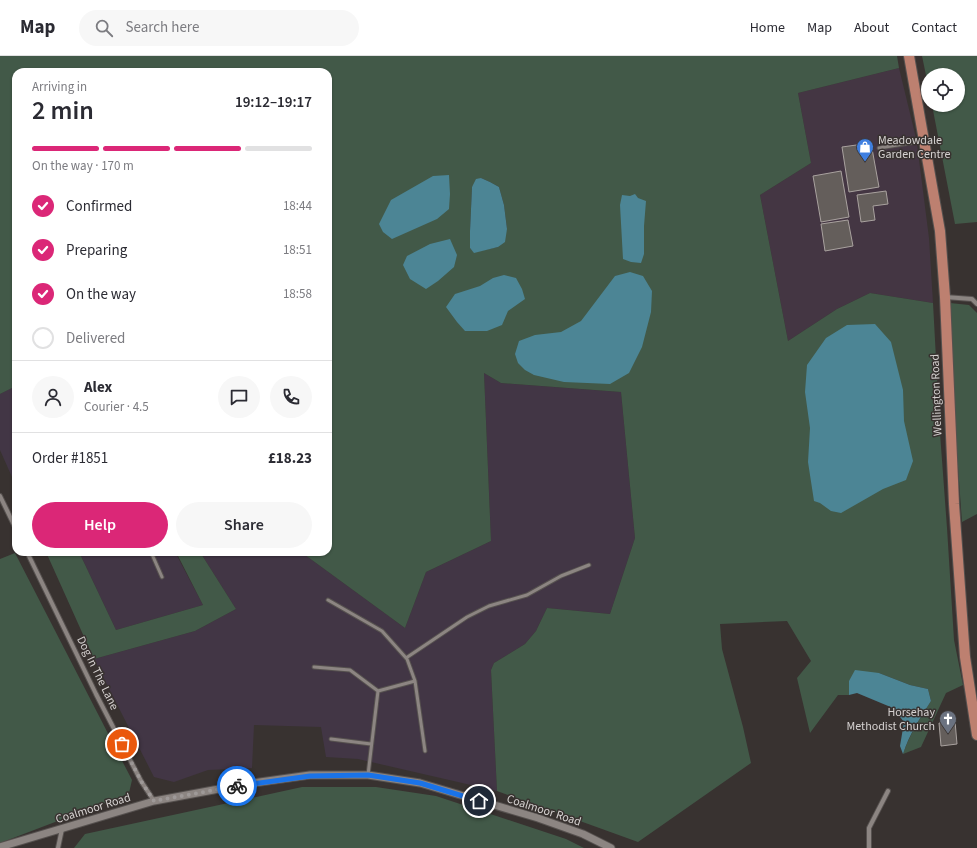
<!DOCTYPE html>
<html lang="en">
<head>
<meta charset="utf-8">
<style>
  :root { --surface:#fff; --page:#f7f7f7; --text:#2b2b33; --muted:#7c7c81; --line:#e1e1e2; --accent:#db2777 }
  body { margin:0; font-family:"Source Sans 3",sans-serif; background:var(--page); color:var(--text); height:100vh; display:flex; flex-direction:column; font-size:15px; white-space:nowrap }
  * { box-sizing:border-box; margin:0 }
  p { font-size:13px; color:var(--muted) }
  .icon { flex:none; width:22px; height:22px; fill:none; stroke:currentColor; stroke-width:2; stroke-linecap:round; stroke-linejoin:round }
  .map { position:relative; flex:1; overflow:hidden }
  .details { position:absolute; left:12px; top:12px; width:320px; height:488px; display:flex; flex-direction:column; background:var(--surface); border-radius:12px; box-shadow:0 1px 3px #0004 }
  .details>* { flex:none }
  .fabs { position:absolute; left:921px; top:12px; display:grid; gap:8px }
  .fabs a { display:grid; place-items:center; width:44px; height:44px; border-radius:50%; background:var(--surface); box-shadow:0 1px 3px #0004; font-size:20px }
  .pin { position:absolute; display:grid; place-items:center; width:34px; height:34px; color:#fff; margin:-17px; border:2px solid #fff; border-radius:50%; box-shadow:0 1px 4px #0007 }
  .courier { position:absolute; display:grid; place-items:center; width:40px; height:40px; margin:-20px; border:3px solid #1a73e8; border-radius:50%; background:#fff; color:#222; box-shadow:0 1px 5px #0007 }
  .overview em { font-style:normal; font-weight:600 }
  .overview div { display:flex; flex-direction:column-reverse }
  .overview { display:flex; align-items:center; justify-content:space-between; height:68px; padding:0 20px }
  h1 { font-size:26px; font-weight:600; line-height:30px }
  .bar { display:grid; grid-template-columns:repeat(4,1fr); gap:6px 4px; align-content:center; height:48px; padding:0 20px }
  .bar i { height:5px; border-radius:3px; background:var(--line) }
  .bar .selected { background:var(--accent) }
  .bar p { grid-column:span 4 }
  .line { display:flex; align-items:center; gap:10px; padding:0 20px; border-top:1px solid var(--line) }
  .line div { flex:1 }
  .round { display:grid; place-items:center; flex:none; width:42px; height:42px; border-radius:21px; background:var(--page) }
  ol { padding:0 20px; list-style:none }
  li { display:flex; align-items:center; gap:12px; height:44px }
  li p { margin-inline-start:auto }
  li .icon { padding:4px; border-radius:50%; background:var(--accent); color:#fff; stroke-width:4 }
  li:last-child { color:var(--muted) }
  li i { width:22px; height:22px; border:2px solid var(--line); border-radius:50% }
  .primary-button { display:flex; gap:8px; margin-top:auto; padding:8px 20px }
  .primary-button a { flex:1; height:46px; border-radius:24px; background:var(--accent); color:#fff; font-size:16px; font-weight:600; line-height:46px; text-align:center }
  .primary-button a+a { background:var(--page); color:var(--text) }
  header { display:flex; align-items:center; gap:24px; box-sizing:border-box; height:56px; padding:0 20px; background:var(--surface); border-bottom:1px solid var(--line) }
  header strong { font-size:19px }
  nav { display:flex; gap:22px; margin-inline-start:auto; font-size:14px }
  .search { width:280px; height:36px; background:var(--page); display:flex; align-items:center; gap:10px; box-sizing:border-box; padding:0 14px; border-radius:22px; color:var(--muted); font-size:15px }
  .map>svg:first-child { display:block }
  .commercial { fill:#443643 }
  .industrial { fill:#423645 }
  .green { fill:#425948; fill-rule:evenodd }
  .water { fill:#4c8595 }
  .building { fill:#645e5b; stroke:#a9a29f }
  .lines { fill:none; stroke-linecap:round; stroke-linejoin:round }
  .service-casing { stroke:#56514f; stroke-width:5 }
  .minor-casing { stroke:#56514f; stroke-width:6 }
  .tertiary-casing { stroke:#56514f; stroke-width:9 }
  .primary-casing { stroke:#56514f; stroke-width:12 }
  .service { stroke:#8c8582; stroke-width:3 }
  .minor { stroke:#8c8582; stroke-width:4 }
  .tertiary { stroke:#8c8582; stroke-width:7 }
  .primary { stroke:#bd8070; stroke-width:10 }
  .done { stroke:#9e9998; stroke-width:4; stroke-dasharray:0 7.2 }
  .route { stroke:#1a73e8; stroke-width:5 }
  .labels { text-anchor:middle; stroke-width:3; stroke-linejoin:round; paint-order:stroke }
  .poi-label { font-size:12px; fill:#d5d1d0; stroke:#383230; text-anchor:start }
  .street-label { font-size:12px; fill:#d5d1d0; stroke:#383230 }
</style>
</head>
<body>
<header>
<strong>Map</strong>
<div class="search"><svg class="icon" aria-label="search" viewBox="0 0 24 24"><circle cx="10" cy="10" r="6"/><path d="M15 15l6 6"/></svg>Search here</div>
<nav><a>Home</a><a>Map</a><a>About</a><a>Contact</a></nav>
</header>
<div class="map">
<svg width="977" height="792" viewBox="0 0 977 792">
  <rect width="100%" height="100%" fill="#383230"/>
  <path class="commercial" d="M899,12L915,78L917,88L929,182L933,247L870,237L837,253L788,285L760,139L811,107L798,37Z"/>
  <path class="industrial" d="M484,317L501,327L621,336L635,482L610,558L547,552L536,575L525,588L494,607L491,614L497,735L358,703L326,701L321,671L254,669L252,712L208,714L174,726L154,721L94,603L195,575L236,553L200,496H301L405,572L426,516L491,485Z
    M16,330V430L0,394V338Z
    M79,496H175L203,549L116,574Z"/>
  <path class="green" d="M0,0H897L899,12L798,37L811,107L760,139L788,285L837,253L870,237L933,247L940,377L947,472L954,584L963,629L946,637L921,691L903,698C909,680 920,662 931,645L928,633L910,629L879,617L849,625V639H838L810,677L797,622L811,605L787,565L720,568L722,593L743,671L751,707L638,786L497,735L491,614L494,607L525,588L536,575L547,552L610,558L635,482L621,336L501,327L484,317L491,485L426,516L405,572L301,496H328V16H16V330L0,338ZM481,122L490,126L499,131L504,149L507,173L498,191L474,196L470,192V175L472,131Z
    M922,0H977V166L955,168L932,49H958V19H928V29Z
    M950,247L969,249L977,257V458L962,466L957,397Z
    M46,496H79L116,574L203,549L176,496H200L236,553L195,575L94,603Z
    M15,497L132,724L129,737L118,742L0,787V503Z
    M302,731H376L436,740L566,783L584,792H74L85,778Z"/>
  <path class="water" d="M449,119L450,138L449,153L437,163L392,183L383,176L379,168L391,144L433,120Z
    M481,122L490,126L499,131L504,149L507,173L505,186L498,191L474,197L470,192V175L472,131L476,123Z
    M635,138L638,142L646,145L644,170V198L641,207L631,206L623,203L620,149L622,139L630,140Z
    M450,183L457,199L454,211L438,225L426,233L410,223L403,209L407,200L430,188Z
    M630,216L643,220L652,235L651,256L642,291L629,317L610,328L564,326L534,319L525,314L518,307L515,298L519,285L535,279L561,276L581,265L615,220Z
    M504,219L516,222L522,233L525,243L508,255L502,269L487,275H465L457,266L446,251L455,238L480,230L493,222Z
    M875,268L891,286L903,334L904,365L913,405L906,424L883,433L841,457L831,455L820,447L814,445L808,406L810,372L805,336L807,309L826,282L847,269Z
    M855,614L879,617L910,629L928,633L931,645C920,662 909,679 903,698L900,690L904,666L893,652L857,637L849,639V625Z"/>
  <path class="building" d="M871,87L879,131L849,136L842,91Z
    M841,115L849,161L821,166L813,120Z
    M886,135L888,148L873,150L875,164L861,166L857,139Z
    M848,164L853,190L825,195L821,168Z
    M955,665L957,688L941,690L939,667Z"/>
  <g class="lines">
    <g class="service-casing">
      <path id="service" d="M879,92L922,85
        M151,496L162,521
        M328,544L382,575L407,603L415,625
        M406,602L467,561L489,550L527,539L561,520L589,509
        M314,611L350,614L378,635
        M331,683L371,688
        M368,719L378,635L415,625L425,695"/>
    </g>
    <g class="minor-casing">
      <path id="minor" d="M945,241L972,243L977,248
        M0,440L16,473
        M27,496L96,638L141,725L154,745
        M58,792L62,773
        M869,792V772L888,735"/>
    </g>
    <g class="tertiary-casing">
      <path id="tertiary" d="M0,791L154,745L246,728L310,719H368L420,727L538,762L583,778L611,792"/>
    </g>
    <g class="primary-casing">
      <path id="primary" d="M909,0L940,175L945,241L954,448L965,601L977,679"/>
    </g>
    <use href="#service" class="service"/>
    <use href="#minor" class="minor"/>
    <use href="#tertiary" class="tertiary"/>
    <use href="#primary" class="primary"/>
  </g>
  <g class="lines">
    <path class="done" d="M122,688L141,725L154,745L237,730"/>
    <path class="route" d="M237,730L310,720L368,719L420,727L479,745"/>
  </g>
  <defs>
    <g id="shop-pin" transform="scale(0.9)"><path d="M0 17L-7.5 6A9.5 9.5 0 1 1 7.5 6Z" fill="#3f7fe0" stroke="#383230"/><path d="M-5-2.5h2.3a2.7 3.5 0 0 1 5.4 0H5L5.5 6h-11ZM-1.5-2.5h3a1.5 2.3 0 0 0-3 0Z" fill="#fff"/></g>
    <g id="church-pin" transform="scale(0.9)"><path d="M0 17L-7.5 6A9.5 9.5 0 1 1 7.5 6Z" fill="#6b7280" stroke="#383230"/><path d="M-1.2-6h2.4v3.5h3.3v2.4h-3.3V6h-2.4V-.1h-3.3v-2.4h3.3Z" fill="#fff"/></g>
  </defs>
  <g fill-rule="evenodd">
    <use href="#shop-pin" x="865" y="91"/>
    <use href="#church-pin" x="948" y="663"/>
  </g>
  <g class="labels">
    <g class="poi-label">
      <text x="878" y="88">Meadowdale<tspan x="878" dy="14">Garden Centre</tspan></text>
      <text x="935" y="660" text-anchor="end">Horsehay<tspan x="935" dy="14">Methodist Church</tspan></text>
    </g>
    <g class="street-label">
      <text transform="translate(936 339) rotate(-92)" y="4">Wellington Road</text>
      <text transform="translate(98 617) rotate(64)" y="4">Dog In The Lane</text>
      <text transform="translate(93 752) rotate(-17)" y="4">Coalmoor Road</text>
      <text transform="translate(544 754) rotate(18)" y="4">Coalmoor Road</text>
    </g>
  </g>
</svg>
<div class="fabs">
<a><svg class="icon" aria-label="locate" viewBox="0 0 24 24"><circle cx="12" cy="12" r="6"/><path d="M12 2v4M12 18v4M2 12h4M18 12h4"/></svg></a>
</div>
<div class="pin" style="left:122px;top:688px;background:#ea580c"><svg class="icon" aria-label="bag" viewBox="0 0 24 24"><path d="M5 8h14l-1 12H6zM9 8a3 3 0 0 1 6 0"/></svg></div>
<div class="pin" style="left:479px;top:745px;background:#1f2937"><svg class="icon" aria-label="home" viewBox="0 0 24 24"><path d="M3 11l9-7 9 7M6 9v11h12V9"/></svg></div>
<div class="courier" style="left:237px;top:730px"><svg class="icon" aria-label="bike" viewBox="0 0 24 24"><circle cx="6" cy="16" r="4"/><circle cx="18" cy="16" r="4"/><path d="M6 16l4-8h5l3 8M10 8l3 8H6M13 5h3"/></svg></div>
<section class="details">
<div class="overview"><div><h1>2 min</h1><p>Arriving in</p></div><em>19:12–19:17</em></div>
<div class="bar"><i class="selected"></i><i class="selected"></i><i class="selected"></i><i></i><p>On the way · 170 m</p></div>
<ol>
<li><svg class="icon" aria-label="check" viewBox="0 0 24 24"><path d="M5 12l5 5 9-10"/></svg>Confirmed<p>18:44</p></li>
<li><svg class="icon" aria-label="check" viewBox="0 0 24 24"><path d="M5 12l5 5 9-10"/></svg>Preparing<p>18:51</p></li>
<li><svg class="icon" aria-label="check" viewBox="0 0 24 24"><path d="M5 12l5 5 9-10"/></svg>On the way<p>18:58</p></li>
<li><i></i>Delivered</li>
</ol>
<div class="line" style="height:72px"><a class="round"><svg class="icon" aria-label="person" viewBox="0 0 24 24"><circle cx="12" cy="8" r="4"/><path d="M4 21q1-7 8-7t8 7"/></svg></a><div><b>Alex</b><p>Courier · 4.5</p></div><a class="round"><svg class="icon" aria-label="chat" viewBox="0 0 24 24"><path d="M4 5h16v11H9l-5 4z"/></svg></a><a class="round"><svg class="icon" aria-label="phone" viewBox="0 0 24 24"><path d="M5 4h4l2 5-3 2q2 4 5 5l2-3 5 2v4C11 20 4 13 5 4z"/></svg></a></div>
<div class="line" style="height:52px"><div>Order #1851</div><b>£18.23</b></div>
<div class="primary-button"><a>Help</a><a>Share</a></div>
</section>
</div>
</body>
</html>
